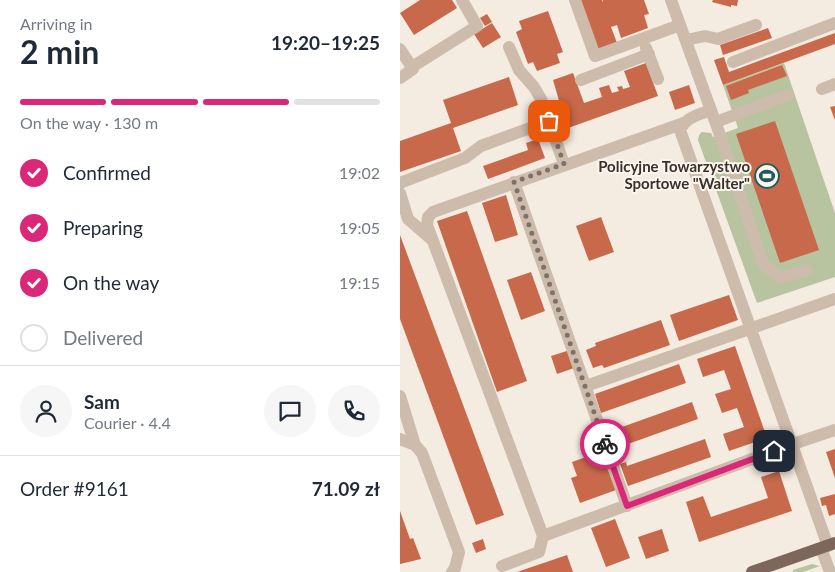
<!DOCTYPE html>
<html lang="en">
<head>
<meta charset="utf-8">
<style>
  :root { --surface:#fff; --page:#f6f6f7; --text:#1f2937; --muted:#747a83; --line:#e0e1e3; --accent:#db2777 }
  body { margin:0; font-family:Lato,sans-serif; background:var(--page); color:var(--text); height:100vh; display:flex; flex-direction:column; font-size:19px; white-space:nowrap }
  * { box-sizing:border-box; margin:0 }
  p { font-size:16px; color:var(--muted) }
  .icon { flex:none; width:28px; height:28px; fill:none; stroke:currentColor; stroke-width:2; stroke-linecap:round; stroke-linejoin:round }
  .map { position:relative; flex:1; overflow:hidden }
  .drawer { display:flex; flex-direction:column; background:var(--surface); width:400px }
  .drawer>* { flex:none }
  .pin { position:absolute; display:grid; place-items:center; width:42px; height:42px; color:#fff; margin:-21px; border-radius:10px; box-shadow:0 2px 8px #0006 }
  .courier { position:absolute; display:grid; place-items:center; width:50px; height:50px; margin:-25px; border:4px solid #db2777; border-radius:50%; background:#fff; color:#222; box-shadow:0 1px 6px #0007 }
  .summary em { font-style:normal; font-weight:700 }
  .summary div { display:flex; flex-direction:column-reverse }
  .summary { display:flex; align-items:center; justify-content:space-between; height:85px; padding:0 20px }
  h1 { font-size:32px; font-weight:700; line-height:38px }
  .bar { display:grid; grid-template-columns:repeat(4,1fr); gap:8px 5px; align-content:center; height:60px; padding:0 20px }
  .bar i { height:6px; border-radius:4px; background:var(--line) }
  .bar .selected { background:var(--accent) }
  .bar p { grid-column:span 4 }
  .line { display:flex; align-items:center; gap:12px; padding:0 20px; border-top:1px solid var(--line) }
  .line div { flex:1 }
  .round { display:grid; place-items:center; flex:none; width:52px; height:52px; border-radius:26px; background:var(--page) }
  ol { padding:0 20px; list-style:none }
  li { display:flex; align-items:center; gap:15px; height:55px }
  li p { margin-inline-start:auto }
  li .icon { padding:5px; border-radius:50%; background:var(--accent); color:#fff; stroke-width:4 }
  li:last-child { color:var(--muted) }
  li i { width:28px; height:28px; border:2px solid var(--line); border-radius:50% }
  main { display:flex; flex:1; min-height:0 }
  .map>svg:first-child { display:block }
  .green { fill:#b8c4a0 }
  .building { fill:#c8694b }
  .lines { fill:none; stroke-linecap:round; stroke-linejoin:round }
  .minor { stroke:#cdbbac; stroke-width:12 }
  .major { stroke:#7d675c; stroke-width:12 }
  .done { stroke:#7c716b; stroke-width:5; stroke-dasharray:0 9 }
  .route { stroke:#db2777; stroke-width:6 }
  .labels { text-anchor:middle; stroke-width:4; stroke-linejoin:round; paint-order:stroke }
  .poi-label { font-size:15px; font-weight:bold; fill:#3b302b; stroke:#fbf5ee; text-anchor:end }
</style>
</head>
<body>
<main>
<section class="drawer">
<div class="summary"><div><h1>2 min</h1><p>Arriving in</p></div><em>19:20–19:25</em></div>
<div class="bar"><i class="selected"></i><i class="selected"></i><i class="selected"></i><i></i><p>On the way · 130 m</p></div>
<ol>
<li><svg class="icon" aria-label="check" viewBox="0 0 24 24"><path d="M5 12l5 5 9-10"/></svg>Confirmed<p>19:02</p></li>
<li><svg class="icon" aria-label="check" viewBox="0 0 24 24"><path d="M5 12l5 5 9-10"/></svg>Preparing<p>19:05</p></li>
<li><svg class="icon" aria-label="check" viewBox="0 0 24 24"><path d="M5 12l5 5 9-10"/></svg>On the way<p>19:15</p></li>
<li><i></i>Delivered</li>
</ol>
<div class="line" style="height:90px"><a class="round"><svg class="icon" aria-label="person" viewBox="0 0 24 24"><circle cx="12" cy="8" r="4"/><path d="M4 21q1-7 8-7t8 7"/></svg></a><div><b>Sam</b><p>Courier · 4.4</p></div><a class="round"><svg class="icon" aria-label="chat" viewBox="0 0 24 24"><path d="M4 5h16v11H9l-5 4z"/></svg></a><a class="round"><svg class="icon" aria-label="phone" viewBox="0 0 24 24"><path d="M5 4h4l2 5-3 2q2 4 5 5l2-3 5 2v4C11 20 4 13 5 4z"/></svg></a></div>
<div class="line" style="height:65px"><div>Order #9161</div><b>71.09 zł</b></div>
</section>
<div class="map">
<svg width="435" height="572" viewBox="0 0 435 572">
  <rect width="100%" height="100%" fill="#f4ebe1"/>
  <path class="green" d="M384,63L435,213V277L357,303L298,140L299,135L302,132L311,133L313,137L338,128L323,85Z
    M412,564L420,566L403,572H393V570Z"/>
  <path class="building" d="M20,0H52L57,8L14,35L0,13Z
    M178,0H202L203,2V0H244L249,14L244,15L248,28L221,38L217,25L211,27L217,43L196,51Z
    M313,0H338L337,6L331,5V7L312,2Z
    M148,11L163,52L157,54L160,63L137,71L133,62L128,64L116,32L122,29L119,21Z
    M87,14L92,22L85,26L80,18Z
    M92,23L101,37L83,48L74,34Z
    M368,28L372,38L323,55L320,45Z
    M435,33V44L323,85L314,60L324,57L329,72Z
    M246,63L258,96L168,128L167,124L165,125L163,122L165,121L153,80L173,73L184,103L202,97L199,88L209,85L212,93L219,91L217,87L222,86L223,89L230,87L224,71Z
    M382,65L387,76L348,90L349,93L331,100L326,86Z
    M109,77L118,105L53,128L61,151L0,172V141L51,123L43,100Z
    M289,85L295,103L275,110L269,92Z
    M435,106V120L430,107Z
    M375,121L419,250L380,263L336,134Z
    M138,139L145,158L88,179L83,166L128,150L126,143Z
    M106,195L118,235L95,242L82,203Z
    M67,211L127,381L97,392L37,221Z
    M201,217L214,252L189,261L176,226Z
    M0,235L104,515L76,525L0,319Z
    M131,272L145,311L121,320L107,280Z
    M329,295L338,320L279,341L270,315Z
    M261,320L270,345L204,368L202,365L193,368L186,350L196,346L195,343Z
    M335,346L367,438L329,451L323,434L344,427L337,408L322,413L315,394L331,389L324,370L303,377L297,359Z
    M170,350L177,367L157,374L151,356Z
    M279,364L286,383L201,413L195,394Z
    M292,402L298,419L214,449L208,432Z
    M305,439L311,457L228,486L220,464L226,462L227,466Z
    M435,449V478L426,452Z
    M197,453L202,467L206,465L216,490L180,503L171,478L177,476L172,462Z
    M379,471L392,511L299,542L286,502L303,496L311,517L368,498L361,477Z
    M435,494V514L429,516L426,505L422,506L420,498Z
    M0,511L10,539L13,538L21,559L0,564Z
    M215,519L230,558L206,567L191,528Z
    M262,529L269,551L246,559L238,537Z
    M83,539L86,549L76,553L72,543Z
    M167,555L173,572H117Z"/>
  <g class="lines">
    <path class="minor" d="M175,0L195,56L280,25
      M271,0L320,135L363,264L381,278L407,270
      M286,40L305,36L318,39L356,25
      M109,47L119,70L134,87L141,99L164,164
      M246,48L258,79
      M0,49L13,69L0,78
      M333,62L435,23
      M12,67L77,26L62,0
      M181,80L249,54
      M422,89L435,84
      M311,110C298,115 286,117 280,130L428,546
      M316,122L388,95
      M284,123L33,212L28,217L27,225L143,536L393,444L435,430
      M114,182L227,506
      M0,183L65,158L81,146L149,121
      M0,193L8,219L31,239
      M186,386L435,299
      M0,396L15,445
      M0,439L15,445L22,453L59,552L55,568L52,572
      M421,548L430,572
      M102,566L139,552L143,536"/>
    <path class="major" d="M352,572L435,543"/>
  </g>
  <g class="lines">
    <path class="done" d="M149,121L164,164L114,182L205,444"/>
    <path class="route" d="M205,444L227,506L374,451"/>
  </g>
  <defs>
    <g id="stadium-ring" transform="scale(1.25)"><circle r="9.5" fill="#fbf5ee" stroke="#1f5a5e" stroke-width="1.5"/><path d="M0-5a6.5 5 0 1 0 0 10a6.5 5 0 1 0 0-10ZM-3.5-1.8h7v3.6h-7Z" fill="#1f5a5e"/></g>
  </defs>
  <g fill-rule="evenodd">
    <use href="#stadium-ring" x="367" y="176"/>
  </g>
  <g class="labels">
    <g class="poi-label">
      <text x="350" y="172">Policyjne Towarzystwo<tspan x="350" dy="17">Sportowe "Walter"</tspan></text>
    </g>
  </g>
</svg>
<div class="pin" style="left:149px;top:121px;background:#ea580c"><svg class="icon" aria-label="bag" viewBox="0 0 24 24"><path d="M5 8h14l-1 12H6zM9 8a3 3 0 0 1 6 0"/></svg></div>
<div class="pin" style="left:374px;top:451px;background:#1f2937"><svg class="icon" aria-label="home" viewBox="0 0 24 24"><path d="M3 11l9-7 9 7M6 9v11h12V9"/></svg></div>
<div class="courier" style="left:205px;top:444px"><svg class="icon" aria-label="bike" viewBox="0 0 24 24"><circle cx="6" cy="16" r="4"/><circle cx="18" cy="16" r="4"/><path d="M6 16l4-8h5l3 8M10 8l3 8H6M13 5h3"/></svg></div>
</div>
</main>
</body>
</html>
